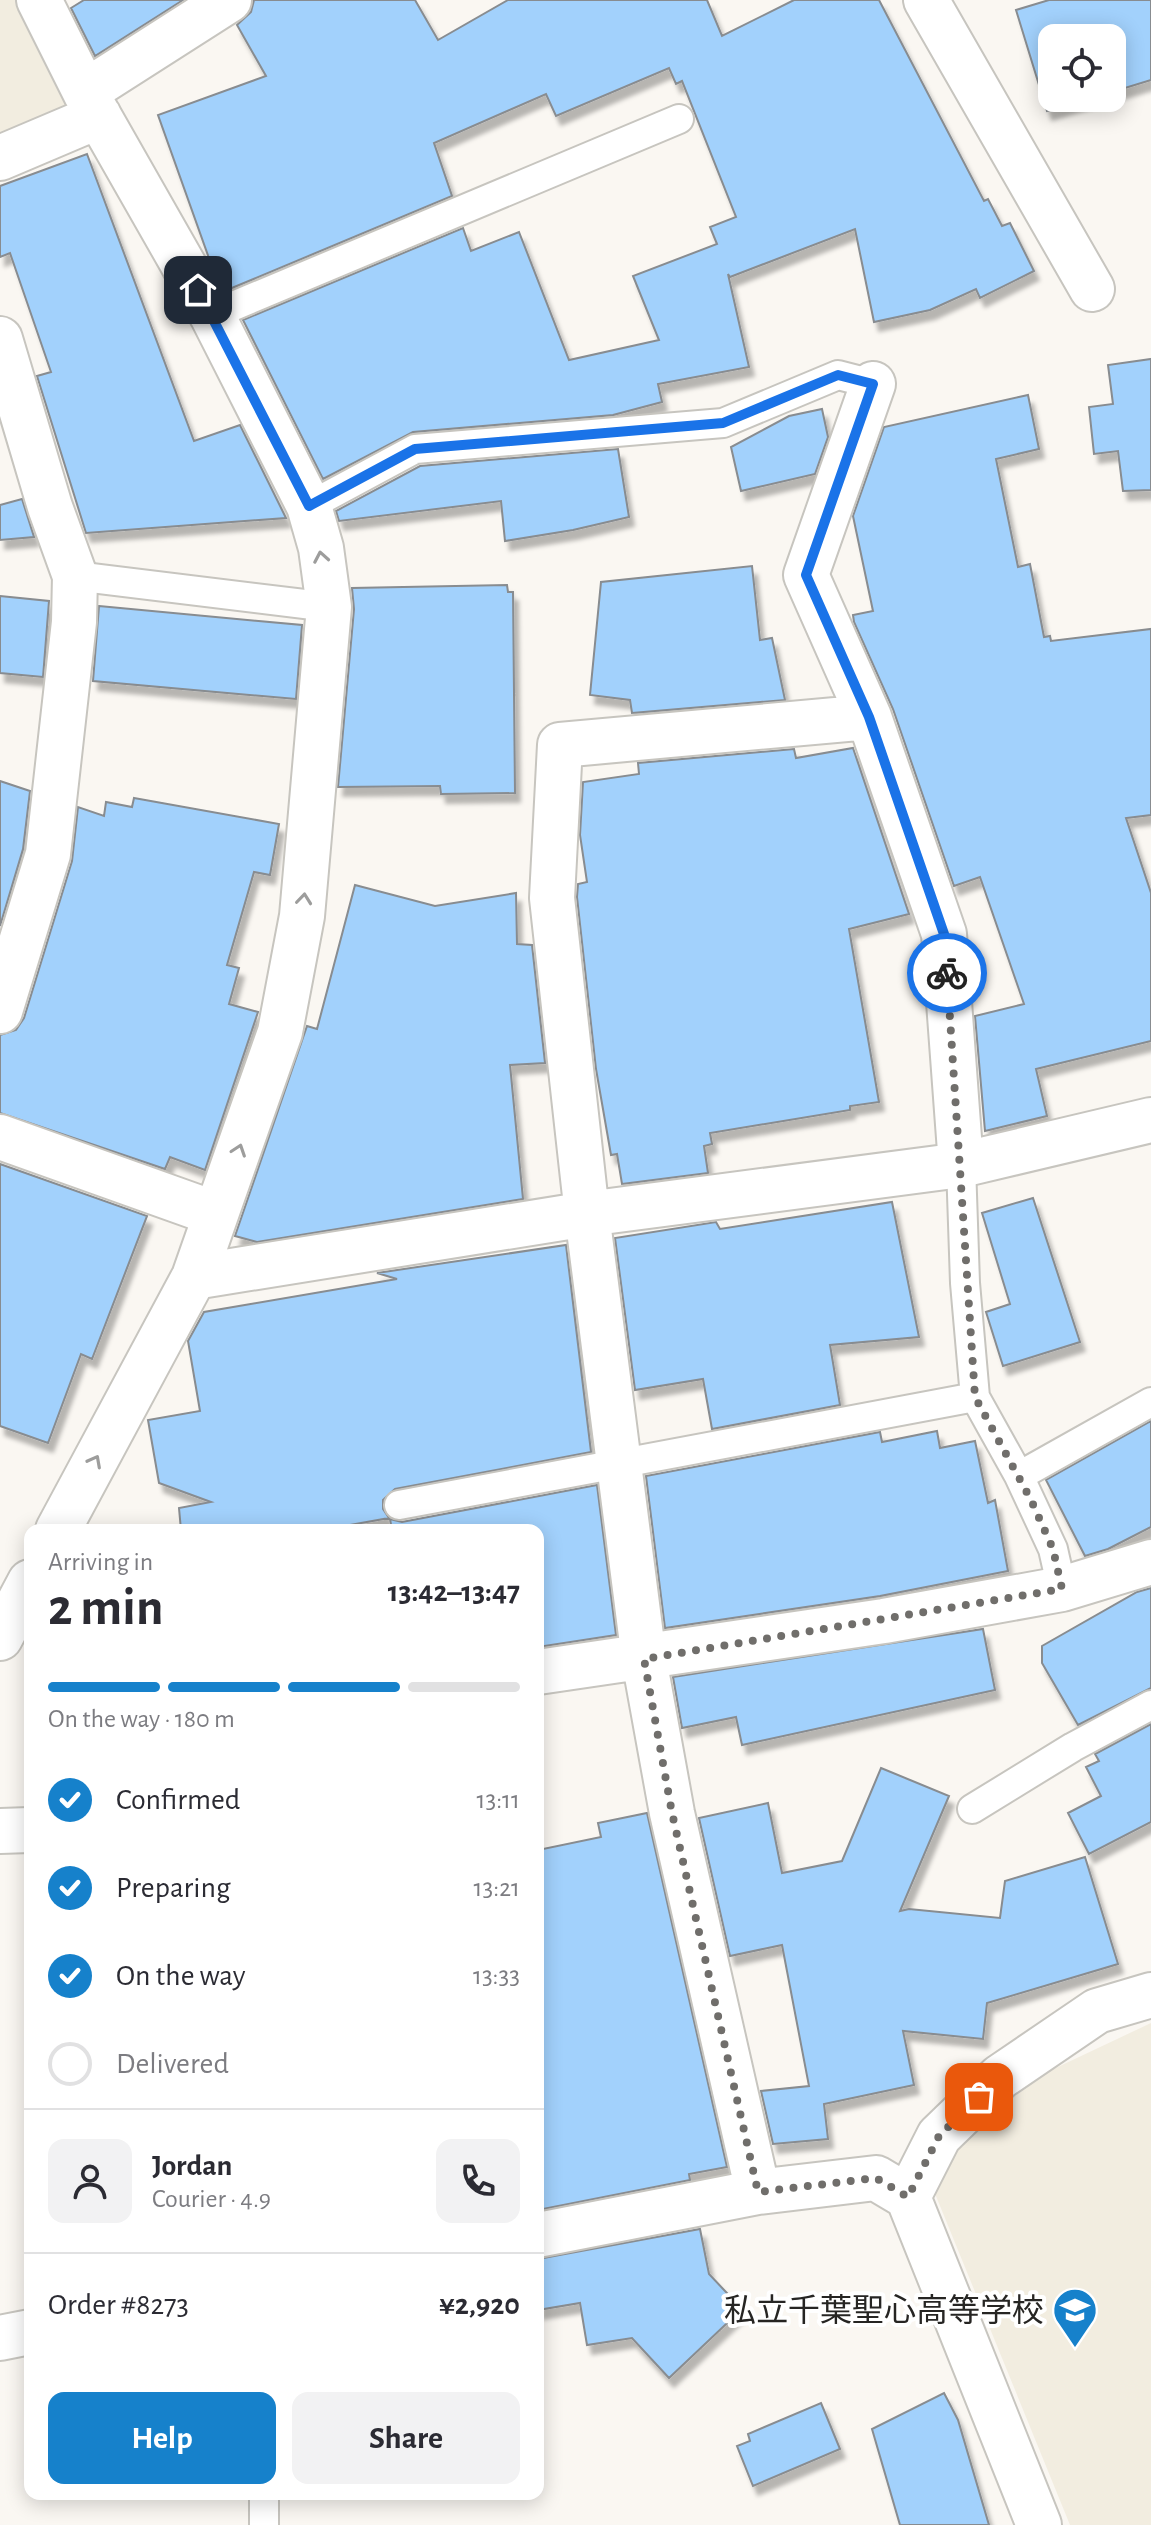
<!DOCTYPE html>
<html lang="en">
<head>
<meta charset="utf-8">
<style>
  :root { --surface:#fff; --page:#f2f2f3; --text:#2b2b33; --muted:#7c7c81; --line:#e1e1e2; --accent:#1681cb }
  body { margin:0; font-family:"Alegreya Sans","Noto Sans JP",sans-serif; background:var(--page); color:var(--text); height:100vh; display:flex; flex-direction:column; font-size:30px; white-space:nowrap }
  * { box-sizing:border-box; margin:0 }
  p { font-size:26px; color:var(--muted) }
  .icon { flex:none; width:44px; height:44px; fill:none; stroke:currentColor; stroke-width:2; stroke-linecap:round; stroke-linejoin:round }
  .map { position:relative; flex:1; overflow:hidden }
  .panel { position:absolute; left:24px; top:1524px; width:520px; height:976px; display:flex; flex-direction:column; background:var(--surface); border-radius:16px; box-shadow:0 4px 20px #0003 }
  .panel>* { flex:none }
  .tools { position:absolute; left:1038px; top:24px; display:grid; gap:16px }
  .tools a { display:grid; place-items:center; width:88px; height:88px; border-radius:16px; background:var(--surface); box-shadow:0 4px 20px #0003; font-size:40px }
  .pin { position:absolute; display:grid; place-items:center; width:68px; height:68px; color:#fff; margin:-34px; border-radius:16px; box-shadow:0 4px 12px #0006 }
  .courier { position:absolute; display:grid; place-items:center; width:80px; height:80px; margin:-40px; border:6px solid #1a73e8; border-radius:50%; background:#fff; color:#222; box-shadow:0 2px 10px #0007 }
  .summary em { font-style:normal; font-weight:600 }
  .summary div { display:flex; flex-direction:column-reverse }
  .summary { display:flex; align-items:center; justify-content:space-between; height:136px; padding:0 24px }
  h1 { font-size:52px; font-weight:600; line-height:60px }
  .bar { display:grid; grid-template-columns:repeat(4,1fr); gap:12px 8px; align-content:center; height:96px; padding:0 24px }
  .bar i { height:10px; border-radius:6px; background:var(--line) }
  .bar .on { background:var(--accent) }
  .bar p { grid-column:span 4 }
  .line { display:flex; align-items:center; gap:20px; padding:0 24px; border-top:2px solid var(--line) }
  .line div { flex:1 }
  .round { display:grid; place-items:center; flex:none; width:84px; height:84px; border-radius:16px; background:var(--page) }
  ol { padding:0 24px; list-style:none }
  li { display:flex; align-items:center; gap:24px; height:88px }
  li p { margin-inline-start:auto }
  li .icon { padding:8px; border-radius:50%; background:var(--accent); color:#fff; stroke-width:4 }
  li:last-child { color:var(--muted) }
  li i { width:44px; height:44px; border:4px solid var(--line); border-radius:50% }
  .primary-button { display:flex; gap:16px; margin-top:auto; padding:16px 24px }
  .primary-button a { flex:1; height:92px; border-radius:16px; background:var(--accent); color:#fff; font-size:32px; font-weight:600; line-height:92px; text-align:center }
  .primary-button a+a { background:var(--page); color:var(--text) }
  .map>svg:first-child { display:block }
  .built { fill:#f2ede0 }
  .building { fill:#a2d1fc; stroke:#888c90; stroke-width:2; filter:url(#shadow) }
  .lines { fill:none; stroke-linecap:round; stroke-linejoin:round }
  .service-casing { stroke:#c7c5bf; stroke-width:32 }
  .minor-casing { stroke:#c7c5bf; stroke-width:48 }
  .service { stroke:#fff; stroke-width:28 }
  .minor { stroke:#fff; stroke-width:44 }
  .oneway { stroke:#9d9d9c }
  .done { stroke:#706e6b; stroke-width:8; stroke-dasharray:0 14.4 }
  .route { stroke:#1a73e8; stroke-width:10 }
  .labels { text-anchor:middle; stroke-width:8; stroke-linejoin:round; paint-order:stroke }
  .poi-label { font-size:32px; fill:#262523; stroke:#fff; text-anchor:end }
</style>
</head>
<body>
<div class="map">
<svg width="1151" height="2525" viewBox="0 0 1151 2525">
  <defs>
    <filter id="shadow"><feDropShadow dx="5" dy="9" stdDeviation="2" flood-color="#0004"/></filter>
  </defs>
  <rect width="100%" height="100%" fill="#faf7f2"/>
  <path class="built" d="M0,0H25L71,94L63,114L0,141Z
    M1151,2023V2525H1070L927,2174L992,2098Z"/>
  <path class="building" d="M84,0H183L95,56L71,8Z
    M254,0H415L438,40L508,0H707L722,36L794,0H879L984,201L988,199L1002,226L1010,223L1034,271L980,298L976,289L930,310L874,322L855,229L730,277L728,274L749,367L658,384L662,402L613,415L413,432L323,479L243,320L463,228L471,251L519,232L569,360L659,340L633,276L717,244L710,227L736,217L682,81L676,84L669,68L556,116L546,94L434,143L452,196L227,290L210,261L158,115L266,76L237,25L251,12Z
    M1049,0H1151V80L1112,92V38H1052V98H1091L1047,111L1016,10Z
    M87,154L194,441L240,425L286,518L86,533L37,376L51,372L10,253L0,257V186Z
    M1151,359V490L1123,491L1118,451L1094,454L1089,407L1113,404L1108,365Z
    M1028,395L1039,449L996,459L1018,567L1030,564L1044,637L1050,636L1051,641L1151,629V815L1126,818L1151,893V1041L1036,1069L1047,1116L985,1131L975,1016L1024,1004L980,877L954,886L893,709L854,622L853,615L873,611L853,516L884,427Z
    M822,409L828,437L815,474L741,491L731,447L789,416Z
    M618,449L629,517L573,530L505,541L501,501L339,521L336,511L420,466Z
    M22,499L34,537L0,540V505Z
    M752,566L760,640L772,638L785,700L632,713L630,700L590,695L601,582Z
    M507,585L508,592H513L515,793L441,794L440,786L338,787L354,609L352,588Z
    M0,596L49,601L43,677L0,673Z
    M99,606L302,625L296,699L93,681Z
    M853,748L909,914L849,929L879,1102L850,1106V1110L710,1133L712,1144L704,1146L708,1173L622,1184L617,1154L611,1155L596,1069L577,897L578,884L587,882L580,835L583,782L639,774L638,763L794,749L796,758Z
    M0,781L30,791L23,849L0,926Z
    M134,798L279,824L270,875L254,872L227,965L239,968L229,1004L258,1012L205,1170L170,1157L165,1169L0,1113V1035L16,1030L24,1018L72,861L78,807L104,816L106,802L132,807Z
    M355,885L435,906L516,893L517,944L532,945L545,1063L510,1065L523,1199L257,1242L235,1236L307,1026L317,1029Z
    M0,1164L147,1216L92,1359L81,1354L48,1443L0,1426Z
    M1033,1198L1080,1342L1003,1366L986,1312L1010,1304L982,1213Z
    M892,1202L919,1337L830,1345L840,1405L712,1429L703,1379L635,1390L615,1238L716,1222L720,1229Z
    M566,1245L591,1452L395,1489L383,1500V1509L389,1518L322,1530H181L179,1508L211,1502L159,1483L148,1420L200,1411L188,1341L204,1312L397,1279L377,1273Z
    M1151,1421V1527L1108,1549L1085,1556L1046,1480Z
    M937,1431L940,1448L975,1441L988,1503L995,1500L1008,1571L880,1596L665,1628L646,1476L880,1432L882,1442Z
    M597,1485L616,1635L538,1647V1530H392L390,1519L402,1522Z
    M1151,1588V1688L1078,1725L1042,1663V1646L1137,1592Z
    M983,1629L995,1690L742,1745L736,1717L682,1728L673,1677Z
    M1151,1724V1822L1089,1854L1068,1813L1101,1796L1086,1767L1099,1761L1095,1754Z
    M881,1768L949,1796L900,1911L909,1909L1000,1918L1005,1881L1085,1857L1118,1964L987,2003L983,2039L903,2031L914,2085L824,2104L828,2139L773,2144L761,2091L809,2086L782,1945L730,1956L699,1818L768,1803L782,1873L842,1861Z
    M647,1813L727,2167L689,2174L690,2180L538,2210V1850L601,1837L598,1823Z
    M700,2229L709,2274L742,2309L669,2378L632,2338L587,2345L580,2303L538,2310V2259Z
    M944,2393L958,2420L989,2525H900L872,2429Z
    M821,2403L840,2449L753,2486L737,2446L750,2441L748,2434Z"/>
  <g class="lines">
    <g class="service-casing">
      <path id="service" d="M212,315L679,119
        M309,506L415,449L723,423L838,375L873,384
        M75,576L329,607
        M961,1165L965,1283L975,1397L1019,1476L1053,1549L1062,1589
        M1019,1476L1151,1402
        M399,1505L975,1397
        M972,1809L1073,1747L1151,1705
        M264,2494V2525"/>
    </g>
    <g class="minor-casing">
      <path id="minor" d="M39,0L85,92L212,315L309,506L321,548L329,607L302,916L280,1032L194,1277L58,1530
        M926,0L1092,289
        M85,92L229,0
        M0,158L99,116
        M0,339L50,507L75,576L74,622L48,854L0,1011
        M873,384L806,575L869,717L944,934L961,1165
        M869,717L560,745L552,898L587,1214L644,1659L672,1813L758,2192L876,2178L908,2197L1039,2525
        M0,1137L216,1214
        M194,1277L587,1214L961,1165L1151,1120
        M0,1638L30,1582
        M538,1672L884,1621L1062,1589L1151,1562
        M0,1831L30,1830
        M908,2197L939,2136L1000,2077L1097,2011L1151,1995
        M538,2235L758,2192
        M0,2338L30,2332"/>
    </g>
    <use href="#service" class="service"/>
    <use href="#minor" class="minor"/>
  </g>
  <defs><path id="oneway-chevron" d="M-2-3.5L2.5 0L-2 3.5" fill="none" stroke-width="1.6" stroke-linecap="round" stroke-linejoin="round" transform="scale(2)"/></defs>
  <g class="oneway">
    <use href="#oneway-chevron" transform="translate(321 557) rotate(-100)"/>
    <use href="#oneway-chevron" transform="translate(304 899) rotate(-84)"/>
    <use href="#oneway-chevron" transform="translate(239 1150) rotate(-71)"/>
    <use href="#oneway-chevron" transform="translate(95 1461) rotate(-62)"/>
  </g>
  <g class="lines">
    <path class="done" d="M947,973L975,1397L1031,1500L1053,1549L1062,1589L644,1659L672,1813L758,2192L876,2178L908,2197L939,2136L979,2097"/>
    <path class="route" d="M198,290L309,506L415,449L723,423L838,375L873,384L806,575L869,717L944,934L947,973"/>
  </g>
  <defs>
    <g id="school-pin" transform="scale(2.3)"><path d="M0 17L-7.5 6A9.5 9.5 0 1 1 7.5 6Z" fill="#1681cb" stroke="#fff"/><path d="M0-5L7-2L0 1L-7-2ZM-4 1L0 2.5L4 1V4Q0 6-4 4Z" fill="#fff"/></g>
  </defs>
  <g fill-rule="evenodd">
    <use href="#school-pin" x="1075" y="2310"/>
  </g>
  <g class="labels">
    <g class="poi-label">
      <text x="1044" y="2321">私立千葉聖心高等学校</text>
    </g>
  </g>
</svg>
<div class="tools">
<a><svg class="icon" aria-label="locate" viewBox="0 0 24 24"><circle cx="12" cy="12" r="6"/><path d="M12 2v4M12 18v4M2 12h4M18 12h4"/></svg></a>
</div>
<div class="pin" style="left:979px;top:2097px;background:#ea580c"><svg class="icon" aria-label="bag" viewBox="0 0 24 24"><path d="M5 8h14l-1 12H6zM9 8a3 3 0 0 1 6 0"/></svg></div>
<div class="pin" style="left:198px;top:290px;background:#1f2937"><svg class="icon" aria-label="home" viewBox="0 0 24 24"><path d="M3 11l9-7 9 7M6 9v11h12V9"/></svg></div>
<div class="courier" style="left:947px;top:973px"><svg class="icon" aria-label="bike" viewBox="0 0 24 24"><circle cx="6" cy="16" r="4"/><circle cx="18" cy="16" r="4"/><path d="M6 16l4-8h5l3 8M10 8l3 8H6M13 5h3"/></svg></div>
<section class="panel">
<div class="summary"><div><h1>2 min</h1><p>Arriving in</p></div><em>13:42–13:47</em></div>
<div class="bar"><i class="on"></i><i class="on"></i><i class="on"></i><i></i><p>On the way · 180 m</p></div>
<ol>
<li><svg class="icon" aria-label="check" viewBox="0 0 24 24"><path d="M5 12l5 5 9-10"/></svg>Confirmed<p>13:11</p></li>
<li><svg class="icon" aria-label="check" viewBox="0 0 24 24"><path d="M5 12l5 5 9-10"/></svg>Preparing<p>13:21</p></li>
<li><svg class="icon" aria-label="check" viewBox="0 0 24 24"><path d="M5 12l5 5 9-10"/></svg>On the way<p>13:33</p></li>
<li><i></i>Delivered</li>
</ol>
<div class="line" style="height:144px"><a class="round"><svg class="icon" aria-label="person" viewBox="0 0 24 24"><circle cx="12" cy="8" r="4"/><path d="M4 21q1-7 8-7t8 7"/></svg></a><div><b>Jordan</b><p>Courier · 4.9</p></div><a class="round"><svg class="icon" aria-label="phone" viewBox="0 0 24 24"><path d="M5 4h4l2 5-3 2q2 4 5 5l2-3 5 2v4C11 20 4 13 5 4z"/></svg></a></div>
<div class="line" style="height:104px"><div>Order #8273</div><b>¥2,920</b></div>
<div class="primary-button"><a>Help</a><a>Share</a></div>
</section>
</div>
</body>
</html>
